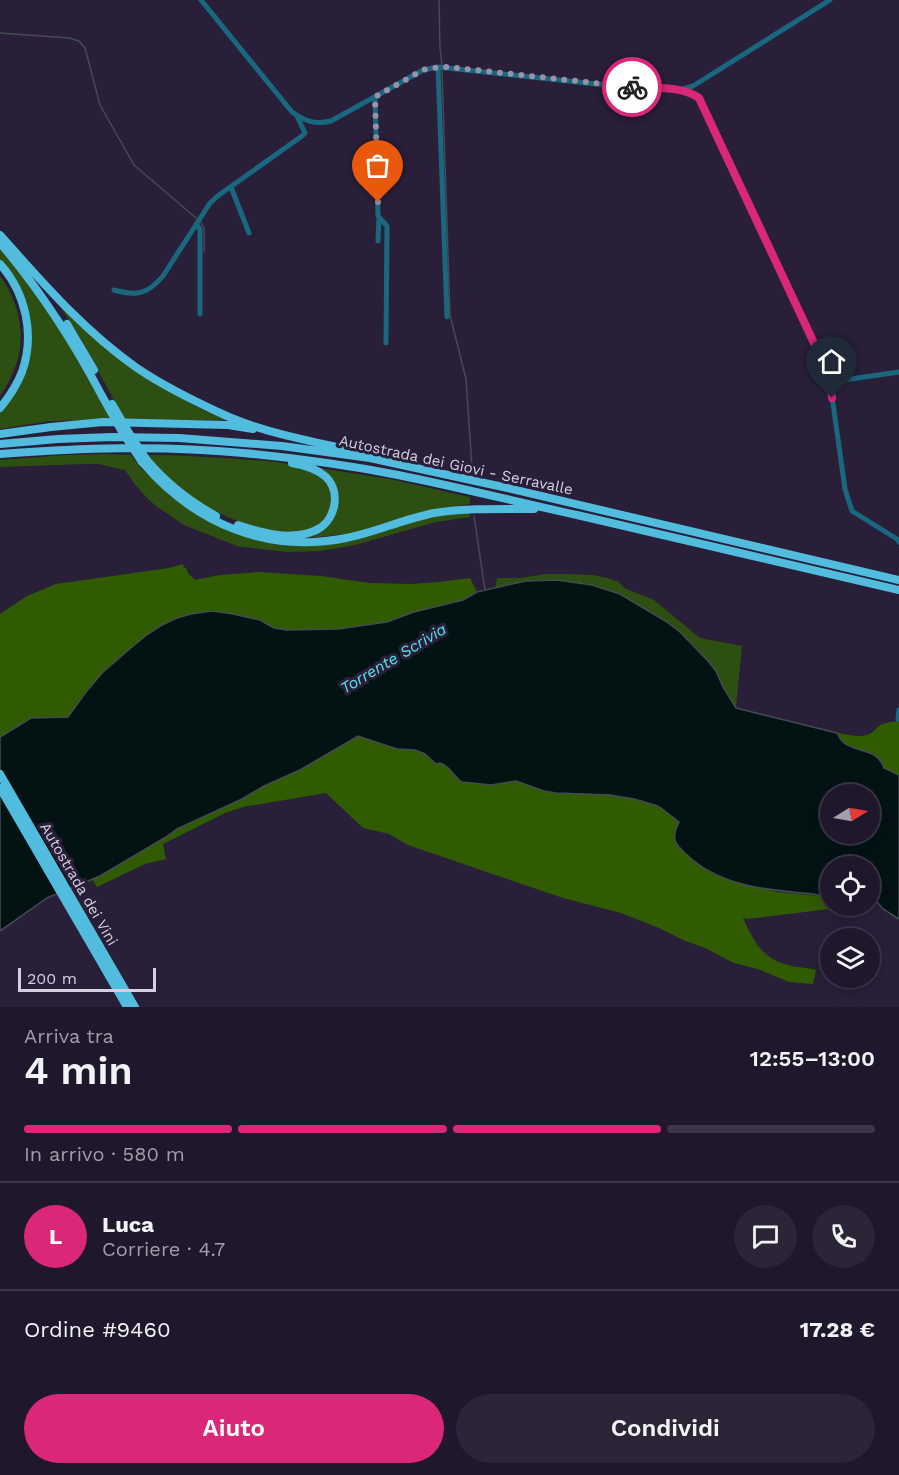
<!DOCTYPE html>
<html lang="it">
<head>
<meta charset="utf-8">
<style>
  :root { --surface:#1f172b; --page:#2c2437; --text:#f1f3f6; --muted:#a19fa9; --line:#3c3647; --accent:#db2777 }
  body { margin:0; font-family:"Work Sans",sans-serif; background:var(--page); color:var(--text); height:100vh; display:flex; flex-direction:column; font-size:22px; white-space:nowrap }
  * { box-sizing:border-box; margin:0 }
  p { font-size:20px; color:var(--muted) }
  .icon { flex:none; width:33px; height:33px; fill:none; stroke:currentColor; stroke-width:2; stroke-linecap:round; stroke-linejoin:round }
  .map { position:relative; height:1007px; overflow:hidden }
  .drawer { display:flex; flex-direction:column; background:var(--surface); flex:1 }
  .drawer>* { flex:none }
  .needle { width:39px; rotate:79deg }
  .fabs { position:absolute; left:820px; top:784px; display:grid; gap:12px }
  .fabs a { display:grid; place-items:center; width:60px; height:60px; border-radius:50%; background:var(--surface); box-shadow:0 3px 15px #0003,0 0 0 2px var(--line); font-size:30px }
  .scale { position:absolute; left:18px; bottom:15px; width:138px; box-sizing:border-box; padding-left:6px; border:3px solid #d5d0e1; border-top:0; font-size:16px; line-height:21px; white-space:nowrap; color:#d5d0e1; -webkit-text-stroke:4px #291f39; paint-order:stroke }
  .pin { position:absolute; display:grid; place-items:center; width:51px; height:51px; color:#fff; margin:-62px -26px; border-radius:50% 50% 50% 0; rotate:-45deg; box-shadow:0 0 6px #0007 }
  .pin .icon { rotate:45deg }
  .courier { position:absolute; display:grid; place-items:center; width:60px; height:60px; margin:-30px; border:4px solid #db2777; border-radius:50%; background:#fff; color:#222; box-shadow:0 2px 8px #0007 }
  .summary em { font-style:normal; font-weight:600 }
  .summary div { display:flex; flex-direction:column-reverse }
  .summary { display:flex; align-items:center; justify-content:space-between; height:102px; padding:0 24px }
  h1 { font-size:39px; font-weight:600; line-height:45px }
  .bar { display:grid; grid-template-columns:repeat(4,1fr); gap:9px 6px; align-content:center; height:72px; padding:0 24px }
  .bar i { height:8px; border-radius:4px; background:var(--line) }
  .bar .current { background:var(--accent) }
  .bar p { grid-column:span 4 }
  .line { display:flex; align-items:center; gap:15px; padding:0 24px; border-top:2px solid var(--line) }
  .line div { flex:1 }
  .round { display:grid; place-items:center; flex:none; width:63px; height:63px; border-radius:32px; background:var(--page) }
  .primary-button { display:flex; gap:12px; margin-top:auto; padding:12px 24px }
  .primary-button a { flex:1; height:69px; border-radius:36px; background:var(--accent); color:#fff; font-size:24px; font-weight:600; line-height:69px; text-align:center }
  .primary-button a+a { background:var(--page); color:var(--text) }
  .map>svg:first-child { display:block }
  .green { fill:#2e4f12 }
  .forest { fill:#315b00 }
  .water { fill:#031314; stroke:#424c52; stroke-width:1.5; fill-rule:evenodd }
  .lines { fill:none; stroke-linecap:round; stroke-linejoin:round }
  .stream { stroke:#424c52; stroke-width:1.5 }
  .minor { stroke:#196880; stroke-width:5 }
  .highway { stroke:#52bcdf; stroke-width:8 }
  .highway-bridge { stroke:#52bcdf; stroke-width:8 }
  .done { stroke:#9992a6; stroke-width:6; stroke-dasharray:0 10.8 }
  .route { stroke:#db2777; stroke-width:8 }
  .labels { text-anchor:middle; stroke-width:6; stroke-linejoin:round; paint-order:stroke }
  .street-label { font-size:15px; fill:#d5d0e1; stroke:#291f39 }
  .water-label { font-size:16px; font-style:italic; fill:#54e3eb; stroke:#291f39 }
</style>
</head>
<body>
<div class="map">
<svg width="899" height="1007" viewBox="0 0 899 1007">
  <rect width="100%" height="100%" fill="#291f39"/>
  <path class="green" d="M0,248L20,271L64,334L112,420L50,421L0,429V411L10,399L31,338L7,268L0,260Z
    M0,276C18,299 26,334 17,362C13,374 7,386 0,396Z
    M58,303L147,378L197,407L228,420H125L78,334Z
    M101,454L131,455L143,470L171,496L201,517L215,524L301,544L428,517L469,512L470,517L436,522L355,545L320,551L288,552L244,547L237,546L184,525L156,506L148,499L134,483L125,470L98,464H86L0,467V460L65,455Z
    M147,455C178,455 208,457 238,459C263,461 292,461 314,473C350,494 329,531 292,532C253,533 201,508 172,482C163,474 155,464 147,455Z
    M319,468L390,479L470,497V504L431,510L411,515L354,533L318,537L297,538L318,532L338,497Z
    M545,574H567L593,575L607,578L619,582L624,588L654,600L700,638L742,646L736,708L723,687L716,671L696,647L672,626L620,594L592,585L557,580L526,581L495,588L497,578H521Z"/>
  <path class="forest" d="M183,564L184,568L186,567L188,573L195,580L220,575L258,572L321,576L370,583L411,584L439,582L470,578L477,592L463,600L414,612L387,622L338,629L287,630L274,628L260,620L226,613L212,611L185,615L156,628L148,634L109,667L86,692L68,717L31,718L0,737V614L27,596L56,584L169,568Z
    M899,721V775L884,768C877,747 857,754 843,742C841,740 838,735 837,733C847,734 857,738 867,735C873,733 875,729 879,726C885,722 892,722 899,721Z
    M358,736L397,749L415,750L425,754L430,759L445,765L450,768L459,780L462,782L491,785L516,781L544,791L556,793L610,795L634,799L658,806L679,822L676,828L677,846L693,861L729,880L777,892L831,897V906H838L829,909L747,919L743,918C753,940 762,959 788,965C797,968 807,967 816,970L813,984L789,982L758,969L734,963L705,948L683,940L659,928L621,913L563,898L408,845L389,834L363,828L326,793L243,807L225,813L163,844L166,859L145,864L97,887L92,879L100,876L166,837L177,829L242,799L264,786L301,770Z"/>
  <path class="water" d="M557,580L592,585L620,594L667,622L680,632L708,661L716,671L723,687L736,708L837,733C838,735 841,740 843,742C857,754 877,747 884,768L899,775V919L883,909L877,902L870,900V867H831V897C825,897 819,895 813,894C768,890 720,887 686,854C674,843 671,839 679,822L658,806L634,799L610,795L556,793L544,791L516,781L491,785L462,782C454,778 453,768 440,763L436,764L425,754L415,750L397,749L358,736L300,770L264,786L242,799L177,829L166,837L100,876L47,898L0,931V737L31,718L68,717L86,692L102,673L132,647L148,634L162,625L177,618L191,614L212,611L233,614L260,620L274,628L287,630L338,629L387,622L414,612L463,600L477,592L512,584L526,581ZM831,795H870V834H831Z"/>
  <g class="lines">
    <path class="stream" d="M439,0L440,48L442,65
      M0,33L69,38L79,41L85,48L100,105L134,165L196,218
      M442,70L450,315L466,379L472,467
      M200,221L204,228V252
      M474,516L485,590"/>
    <path class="minor" d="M201,0L292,112C305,121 315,125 331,121L423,70L438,67L615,86L680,90L696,96L702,105L829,375L845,489L852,511L897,539L899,542
      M438,67L447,317
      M680,90L693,86L830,0
      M375,97L378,216L387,226L386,343
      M231,187L249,233
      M197,225L200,229V314
      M378,241L379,218
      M114,290C136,296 147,295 163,276L210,203L219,195L302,136L305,133L297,116
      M830,382L899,372
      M898,719L899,710"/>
    <path class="highway" d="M0,235C42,282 84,331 137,368C165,387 198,403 229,417C272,435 320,443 365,453
      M0,243C41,291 72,339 102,396
      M0,264C26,293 35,335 22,372C17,385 9,397 0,408
      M67,324L94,370
      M0,434L51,427L103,422L228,425L253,429
      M0,444L58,439L112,437L179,438L282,446L370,458L503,487L899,580
      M0,454C81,448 162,445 243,453C295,458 347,465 398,475C458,487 517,502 577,515C684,540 792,565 899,590
      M146,459C166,483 189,501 216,516
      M142,462C194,523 266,554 346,538C376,532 404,519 434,513C467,508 500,509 534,509
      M238,525C262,533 290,541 314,531C335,523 342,493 326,477C317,469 304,465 292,463
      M0,774L135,1007
      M0,788L127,1007"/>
    <path class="highway-bridge" d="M102,396L121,430L142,462
      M112,404L129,433L146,459"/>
  </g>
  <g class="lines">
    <path class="done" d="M378,202L375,97L423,70L430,68L448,67L632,87"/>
    <path class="route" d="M632,87C652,88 683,86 699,98L829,375L832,398"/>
  </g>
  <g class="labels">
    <g class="street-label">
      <text transform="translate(456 465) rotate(12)" y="5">Autostrada dei Giovi - Serravalle</text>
      <text transform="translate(79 884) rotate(60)" y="5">Autostrada dei Vini</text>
    </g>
    <g class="water-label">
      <text transform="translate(393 658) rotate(-31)" y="6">Torrente Scrivia</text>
    </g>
  </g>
</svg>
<div class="fabs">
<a><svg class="needle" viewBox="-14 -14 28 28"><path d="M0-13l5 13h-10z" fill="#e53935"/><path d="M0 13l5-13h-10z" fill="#a19fa9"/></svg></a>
<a><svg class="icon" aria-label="locate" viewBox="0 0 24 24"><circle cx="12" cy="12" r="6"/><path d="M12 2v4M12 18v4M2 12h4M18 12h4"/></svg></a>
<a><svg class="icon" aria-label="layers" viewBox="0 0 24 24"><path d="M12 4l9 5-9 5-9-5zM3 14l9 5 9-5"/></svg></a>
</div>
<div class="scale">200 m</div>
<div class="pin" style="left:378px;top:202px;background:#ea580c"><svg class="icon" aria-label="bag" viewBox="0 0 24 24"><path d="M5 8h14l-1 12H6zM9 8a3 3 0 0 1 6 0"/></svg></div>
<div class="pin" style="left:832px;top:398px;background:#1f2937"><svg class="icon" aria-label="home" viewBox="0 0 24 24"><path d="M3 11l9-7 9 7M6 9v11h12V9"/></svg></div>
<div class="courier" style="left:632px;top:87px"><svg class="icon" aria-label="bike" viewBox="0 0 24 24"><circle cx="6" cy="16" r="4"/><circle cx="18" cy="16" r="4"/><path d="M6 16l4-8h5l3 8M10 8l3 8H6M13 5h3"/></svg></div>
</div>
<section class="drawer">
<div class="summary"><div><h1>4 min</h1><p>Arriva tra</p></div><em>12:55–13:00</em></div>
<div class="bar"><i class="current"></i><i class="current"></i><i class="current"></i><i></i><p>In arrivo · 580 m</p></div>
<div class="line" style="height:108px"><b class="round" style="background:var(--accent);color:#fff">L</b><div><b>Luca</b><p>Corriere · 4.7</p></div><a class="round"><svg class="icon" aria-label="chat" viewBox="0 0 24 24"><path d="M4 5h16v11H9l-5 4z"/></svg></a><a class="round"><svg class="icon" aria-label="phone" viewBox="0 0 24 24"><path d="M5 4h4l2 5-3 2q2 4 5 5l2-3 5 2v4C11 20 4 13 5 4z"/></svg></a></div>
<div class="line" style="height:78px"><div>Ordine #9460</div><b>17.28 €</b></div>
<div class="primary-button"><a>Aiuto</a><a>Condividi</a></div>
</section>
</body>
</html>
